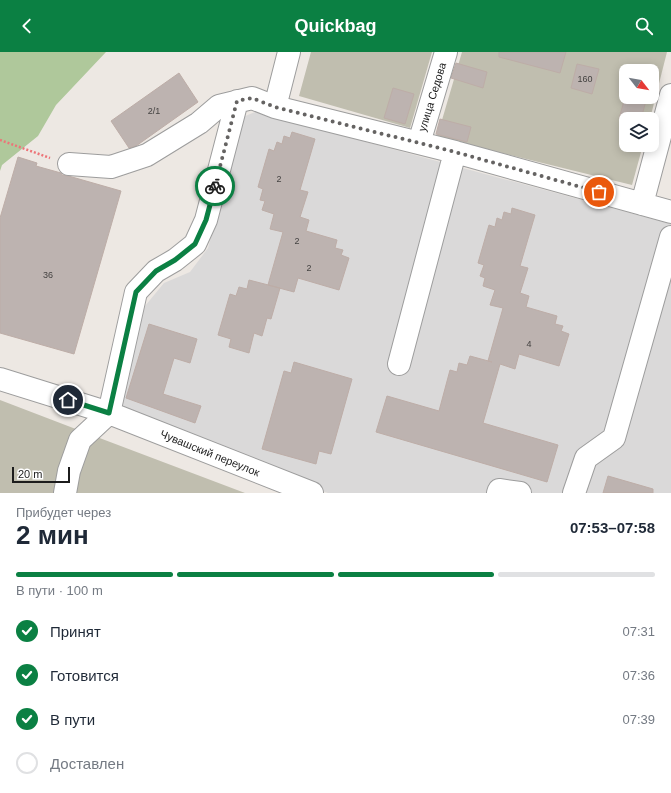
<!DOCTYPE html>
<html lang="ru">
<head>
<meta charset="utf-8">
<style>
  :root { --surface:#fff; --page:#f6f6f7; --text:#1f2937; --muted:#747a83; --line:#e0e1e3; --accent:#0b8043 }
  body { margin:0; font-family:Arial,sans-serif; background:var(--page); color:var(--text); height:100vh; display:flex; flex-direction:column; font-size:15px; white-space:nowrap }
  * { box-sizing:border-box; margin:0 }
  p { font-size:13px; color:var(--muted) }
  .icon { flex:none; width:22px; height:22px; fill:none; stroke:currentColor; stroke-width:2; stroke-linecap:round; stroke-linejoin:round }
  .map { position:relative; height:441px; overflow:hidden }
  .details { display:flex; flex-direction:column; background:var(--surface); flex:1 }
  .details>* { flex:none }
  .needle { width:26px; rotate:121deg }
  .buttons { position:absolute; left:619px; top:12px; display:grid; gap:8px }
  .buttons a { display:grid; place-items:center; width:40px; height:40px; border-radius:8px; background:var(--surface); box-shadow:0 2px 10px #0003; font-size:20px }
  .scale { position:absolute; left:12px; bottom:10px; width:58px; box-sizing:border-box; padding-left:4px; border:2px solid #1c1c1c; border-top:0; font-size:11px; line-height:14px; white-space:nowrap; color:#1c1c1c; -webkit-text-stroke:3px #fff; paint-order:stroke }
  .pin { position:absolute; display:grid; place-items:center; width:34px; height:34px; color:#fff; margin:-17px; border:2px solid #fff; border-radius:50%; box-shadow:0 1px 4px #0007 }
  .courier { position:absolute; display:grid; place-items:center; width:40px; height:40px; margin:-20px; border:3px solid #0b8043; border-radius:50%; background:#fff; color:#222; box-shadow:0 1px 5px #0007 }
  .summary em { font-style:normal; font-weight:700 }
  .summary div { display:flex; flex-direction:column-reverse }
  .summary { display:flex; align-items:center; justify-content:space-between; height:68px; padding:0 16px }
  h1 { font-size:26px; font-weight:700; line-height:30px }
  .bar { display:grid; grid-template-columns:repeat(4,1fr); gap:6px 4px; align-content:center; height:48px; padding:0 16px }
  .bar i { height:5px; border-radius:3px; background:var(--line) }
  .bar .selected { background:var(--accent) }
  .bar p { grid-column:span 4 }
  ol { padding:0 16px; list-style:none }
  li { display:flex; align-items:center; gap:12px; height:44px }
  li p { margin-inline-start:auto }
  li .icon { padding:4px; border-radius:50%; background:var(--accent); color:#fff; stroke-width:4 }
  li:last-child { color:var(--muted) }
  li i { width:22px; height:22px; border:2px solid var(--line); border-radius:50% }
  header { display:flex; justify-content:space-between; align-items:center; height:52px; padding:0 16px; background:var(--accent); color:#fff; font-size:18px; font-weight:700 }
  .map>svg:first-child { display:block }
  .residential { fill:#dad9d9 }
  .construction { fill:#c0beaf; fill-rule:evenodd }
  .forest { fill:#afc89b }
  .building { fill:#bdb3b0; stroke:#bdada7 }
  .lines { fill:none; stroke-linecap:round; stroke-linejoin:round }
  .minor-casing { stroke:#9d9d9d; stroke-width:24 }
  .path { stroke:#ed7478; stroke-width:2.5; stroke-dasharray:2 2; stroke-linecap:butt }
  .minor { stroke:#fff; stroke-width:22 }
  .done { stroke:#656362; stroke-width:4; stroke-dasharray:0 7.2 }
  .route { stroke:#0b8043; stroke-width:5 }
  .labels { text-anchor:middle; stroke-width:3.5; stroke-linejoin:round; paint-order:stroke }
  .number-label { font-size:9px; fill:#444241 }
  .street-label { font-size:11px; fill:#1c1c1c; stroke:#fff }
</style>
</head>
<body>
<header><svg class="icon" aria-label="back" viewBox="0 0 24 24"><path d="M15 5l-7 7 7 7"/></svg>Quickbag<svg class="icon" aria-label="search" viewBox="0 0 24 24"><circle cx="10" cy="10" r="6"/><path d="M15 15l6 6"/></svg></header>
<div class="map">
<svg width="671" height="441" viewBox="0 0 671 441">
  <rect width="100%" height="100%" fill="#ede8e3"/>
  <path class="residential" d="M255,60L671,172V441H328L116,368L145,254L164,231L190,220L208,196L243,65Z"/>
  <path class="construction" d="M311,0H432L410,76L299,44Z
    M462,0H667L650,67H626V93H643L632,133L437,85ZM626,19H652V45H626Z
    M0,348L81,379L245,441H0Z"/>
  <path class="forest" d="M0,0H106L56,53L38,84L2,113L0,119Z"/>
  <path class="building" d="M499,0H566L560,21L499,5Z
    M456,11L487,20L483,36L451,26Z
    M577,12L599,17L592,42L571,36Z
    M179,21L198,50L136,94L129,96L111,69Z
    M393,36L414,42L405,72L384,66Z
    M625,45H647L641,67H619Z
    M440,67L471,75L467,90L436,82Z
    M292,80L315,87L300,138L308,140L300,165L309,168L306,179L337,188L335,196L343,198L341,203L349,206L339,238L298,226L294,240L268,233L283,180L270,177L274,162L262,158L265,149L260,148L263,137L258,135L269,97L274,99L277,90L282,92L284,84L290,86Z
    M18,105L37,111L36,114L61,121L62,123L68,124L72,125L121,139L74,302L0,281V166Z
    M512,156L535,163L520,214L528,216L520,241L529,244L526,255L557,264L555,272L563,274L561,279L569,282L559,314L519,302L515,317L500,312L483,371L558,393L547,430L376,380L387,344L439,359L450,318L457,320L459,311L467,313L470,304L492,310L488,309L503,256L490,253L495,238L483,234L485,226L480,224L484,213L478,211L489,173L495,175L497,166L502,168L504,160L511,162Z
    M249,228L280,236L271,267L267,266L262,284L254,281L249,301L229,295L231,287L218,283L230,242L236,244L239,235L247,237Z
    M149,272L197,287L190,311L174,306L163,342L201,354L195,371L126,346Z
    M294,310L352,327L331,402L319,399L316,412L262,397L284,319L291,321Z
    M608,424L653,437V441H603Z"/>
  <g class="lines">
    <g class="minor-casing">
      <path id="minor" d="M275,55L289,0
        M419,91L446,0
        M69,112L111,115L147,103L199,71L219,54L252,46L275,55L455,100L671,160
        M642,152L671,43
        M399,312L455,100
        M0,327L109,361L312,441
        M109,361L136,240L156,219L175,208L195,192L206,168L237,49
        M65,441L69,419L80,388L109,361
        M498,441L499,438L520,441
        M574,441L586,406L614,386L671,185"/>
    </g>
    <path class="path" d="M0,88L50,106"/>
    <use href="#minor" class="minor"/>
  </g>
  <g class="lines">
    <path class="done" d="M215,134L237,49L252,46L275,55L455,100L599,140"/>
    <path class="route" d="M68,348L109,361L136,240L156,219L175,208L195,192L206,168L215,134"/>
  </g>
  <g class="labels">
    <g class="number-label">
      <text x="585" y="30">160</text>
      <text x="154" y="62">2/1</text>
      <text x="279" y="130">2</text>
      <text x="297" y="192">2</text>
      <text x="309" y="219">2</text>
      <text x="48" y="226">36</text>
      <text x="529" y="295">4</text>
    </g>
    <g class="street-label">
      <text transform="translate(432 45) rotate(-73)" y="4">улица Седова</text>
      <text transform="translate(210 401) rotate(22)" y="4">Чувашский переулок</text>
    </g>
  </g>
</svg>
<div class="buttons">
<a><svg class="needle" viewBox="-14 -14 28 28"><path d="M0-13l5 13h-10z" fill="#e53935"/><path d="M0 13l5-13h-10z" fill="#747a83"/></svg></a>
<a><svg class="icon" aria-label="layers" viewBox="0 0 24 24"><path d="M12 4l9 5-9 5-9-5zM3 14l9 5 9-5"/></svg></a>
</div>
<div class="scale">20 m</div>
<div class="pin" style="left:599px;top:140px;background:#ea580c"><svg class="icon" aria-label="bag" viewBox="0 0 24 24"><path d="M5 8h14l-1 12H6zM9 8a3 3 0 0 1 6 0"/></svg></div>
<div class="pin" style="left:68px;top:348px;background:#1f2937"><svg class="icon" aria-label="home" viewBox="0 0 24 24"><path d="M3 11l9-7 9 7M6 9v11h12V9"/></svg></div>
<div class="courier" style="left:215px;top:134px"><svg class="icon" aria-label="bike" viewBox="0 0 24 24"><circle cx="6" cy="16" r="4"/><circle cx="18" cy="16" r="4"/><path d="M6 16l4-8h5l3 8M10 8l3 8H6M13 5h3"/></svg></div>
</div>
<section class="details">
<div class="summary"><div><h1>2 мин</h1><p>Прибудет через</p></div><em>07:53–07:58</em></div>
<div class="bar"><i class="selected"></i><i class="selected"></i><i class="selected"></i><i></i><p>В пути · 100 m</p></div>
<ol>
<li><svg class="icon" aria-label="check" viewBox="0 0 24 24"><path d="M5 12l5 5 9-10"/></svg>Принят<p>07:31</p></li>
<li><svg class="icon" aria-label="check" viewBox="0 0 24 24"><path d="M5 12l5 5 9-10"/></svg>Готовится<p>07:36</p></li>
<li><svg class="icon" aria-label="check" viewBox="0 0 24 24"><path d="M5 12l5 5 9-10"/></svg>В пути<p>07:39</p></li>
<li><i></i>Доставлен</li>
</ol>
</section>
</body>
</html>
